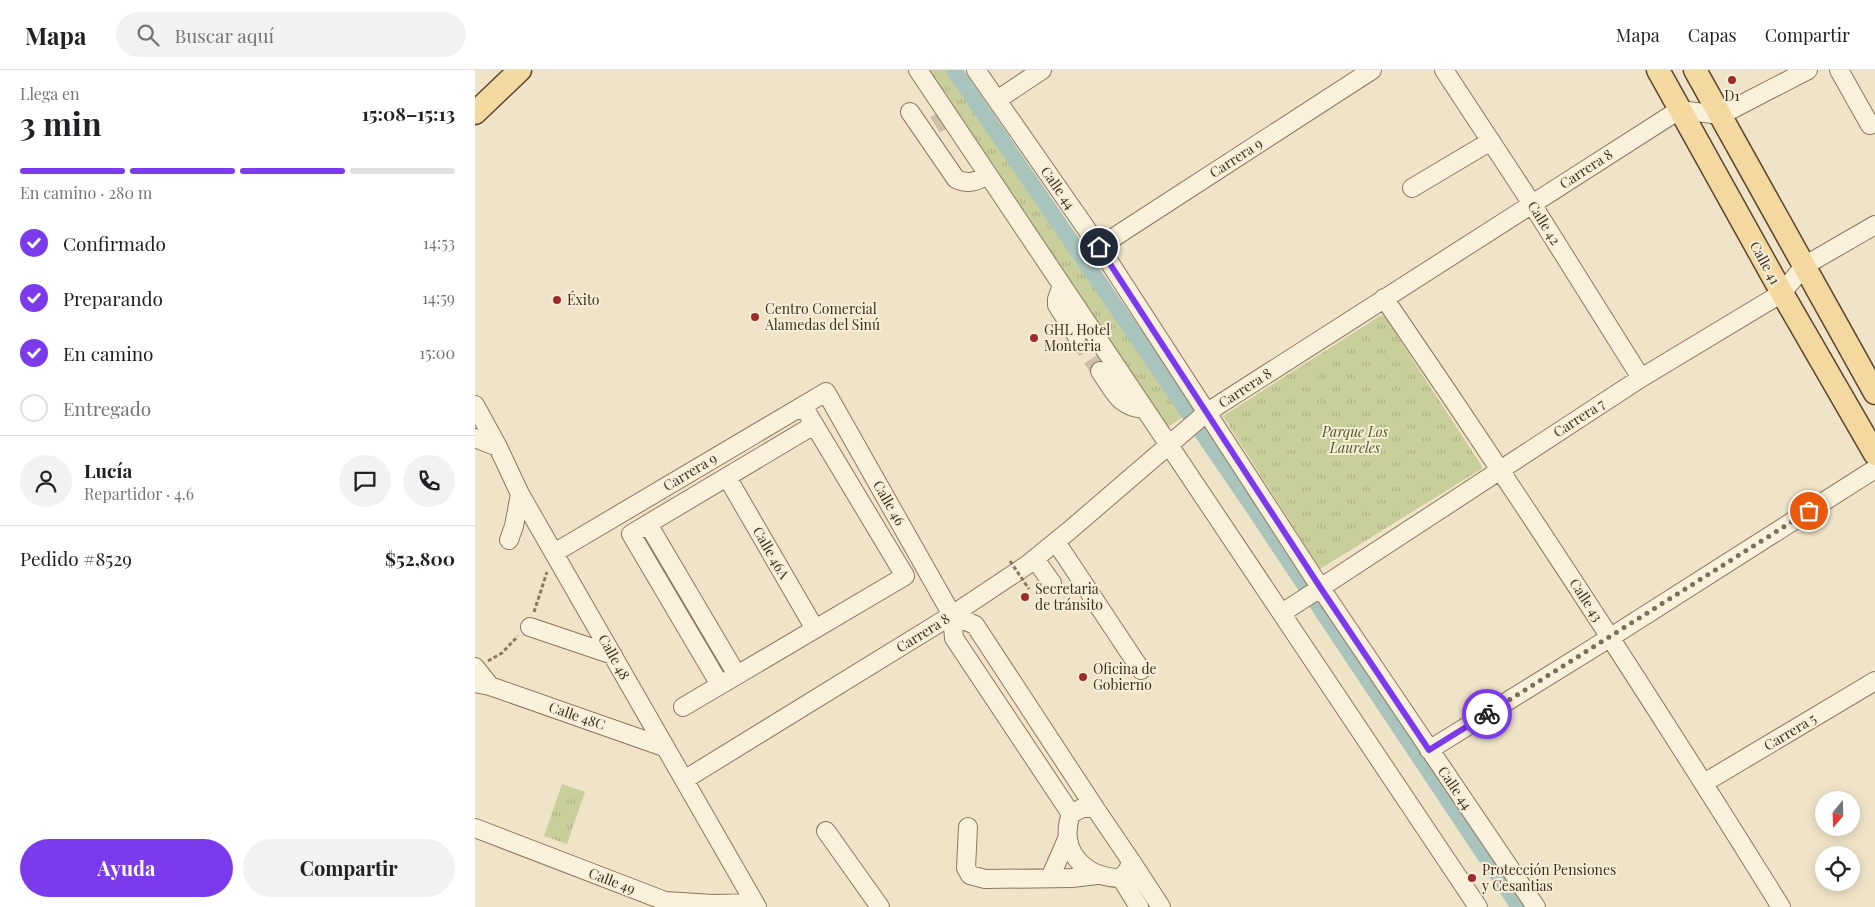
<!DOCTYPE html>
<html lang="es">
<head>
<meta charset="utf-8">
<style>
  :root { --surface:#fff; --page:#f2f2f2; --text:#202124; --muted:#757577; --line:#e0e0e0; --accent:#7c3aed }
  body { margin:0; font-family:"Playfair Display",serif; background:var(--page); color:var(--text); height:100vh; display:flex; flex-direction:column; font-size:19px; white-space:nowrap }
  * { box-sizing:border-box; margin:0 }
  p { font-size:16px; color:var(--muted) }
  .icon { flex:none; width:28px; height:28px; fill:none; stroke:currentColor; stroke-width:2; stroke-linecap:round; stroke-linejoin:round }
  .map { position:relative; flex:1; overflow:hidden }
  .panel { display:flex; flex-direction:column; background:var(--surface); width:475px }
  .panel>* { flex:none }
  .needle { width:32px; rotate:199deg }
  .fabs { position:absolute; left:1340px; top:721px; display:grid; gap:10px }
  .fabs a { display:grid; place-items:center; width:45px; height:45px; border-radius:50%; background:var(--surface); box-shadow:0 2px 12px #0003; font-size:25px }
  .pin { position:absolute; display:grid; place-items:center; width:42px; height:42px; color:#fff; margin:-21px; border:2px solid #fff; border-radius:50%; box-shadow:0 1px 5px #0007 }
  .courier { position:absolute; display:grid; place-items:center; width:50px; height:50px; margin:-25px; border:4px solid #7c3aed; border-radius:50%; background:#fff; color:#222; box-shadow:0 1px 6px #0007 }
  .overview em { font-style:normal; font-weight:700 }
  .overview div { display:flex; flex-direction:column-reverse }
  .overview { display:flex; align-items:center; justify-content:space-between; height:85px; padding:0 20px }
  h1 { font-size:32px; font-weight:700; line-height:38px }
  .bar { display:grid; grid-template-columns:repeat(4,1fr); gap:8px 5px; align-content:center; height:60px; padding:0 20px }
  .bar i { height:6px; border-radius:4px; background:var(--line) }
  .bar .on { background:var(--accent) }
  .bar p { grid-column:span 4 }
  .line { display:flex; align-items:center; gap:12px; padding:0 20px; border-top:1px solid var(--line) }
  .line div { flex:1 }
  .round { display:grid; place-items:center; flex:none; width:52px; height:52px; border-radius:26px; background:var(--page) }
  ol { padding:0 20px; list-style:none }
  li { display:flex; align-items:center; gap:15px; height:55px }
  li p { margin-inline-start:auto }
  li .icon { padding:5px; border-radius:50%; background:var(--accent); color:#fff; stroke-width:4 }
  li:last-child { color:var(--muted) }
  li i { width:28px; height:28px; border:2px solid var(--line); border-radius:50% }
  .action { display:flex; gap:10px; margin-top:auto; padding:10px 20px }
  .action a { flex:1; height:58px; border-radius:30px; background:var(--accent); color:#fff; font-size:20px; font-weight:700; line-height:58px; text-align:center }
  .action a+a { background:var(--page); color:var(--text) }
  header { display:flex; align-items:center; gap:30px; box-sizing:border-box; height:70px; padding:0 25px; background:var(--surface); border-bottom:1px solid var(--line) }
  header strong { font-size:24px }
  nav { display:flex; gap:28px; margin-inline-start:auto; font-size:18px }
  .search { width:350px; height:45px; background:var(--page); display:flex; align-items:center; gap:12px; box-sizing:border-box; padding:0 18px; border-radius:28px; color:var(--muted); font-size:19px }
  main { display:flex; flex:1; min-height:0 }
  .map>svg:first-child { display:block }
  .grass { fill:url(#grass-tufts) }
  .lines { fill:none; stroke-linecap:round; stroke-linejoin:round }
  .canal { stroke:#a9c4bc; stroke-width:16 }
  .minor-tunnel { stroke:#ccc0a6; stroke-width:18; stroke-dasharray:18 9; stroke-linecap:butt }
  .minor-casing { stroke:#8d765c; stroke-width:20 }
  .major-casing { stroke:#5b4430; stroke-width:25 }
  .path { stroke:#8d765c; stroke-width:3; stroke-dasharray:4 2.5; stroke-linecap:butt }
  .minor { stroke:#faf1dc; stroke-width:18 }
  .major { stroke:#f3d9a0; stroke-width:22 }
  .path-bridge { stroke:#8d765c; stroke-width:3; stroke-dasharray:4 2.5; stroke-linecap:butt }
  .done { stroke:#7c6e5b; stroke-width:5; stroke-dasharray:0 9 }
  .route { stroke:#7c3aed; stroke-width:6 }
  .poi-dot { fill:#9e2a2b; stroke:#f7eed8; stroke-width:2 }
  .labels { text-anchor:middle; stroke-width:4; stroke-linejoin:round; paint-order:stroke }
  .poi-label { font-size:14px; fill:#3d2e20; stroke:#f7eed8; text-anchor:start }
  .street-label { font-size:14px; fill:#3d2e20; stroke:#f7eed8 }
  .park-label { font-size:14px; font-style:italic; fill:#4d5a26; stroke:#f7eed8 }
</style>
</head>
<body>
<header>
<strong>Mapa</strong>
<div class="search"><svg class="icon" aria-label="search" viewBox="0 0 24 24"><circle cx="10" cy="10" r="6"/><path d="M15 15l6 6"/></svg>Buscar aquí</div>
<nav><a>Mapa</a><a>Capas</a><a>Compartir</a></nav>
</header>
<main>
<section class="panel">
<div class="overview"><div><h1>3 min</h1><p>Llega en</p></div><em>15:08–15:13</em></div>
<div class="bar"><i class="on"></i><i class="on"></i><i class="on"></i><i></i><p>En camino · 280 m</p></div>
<ol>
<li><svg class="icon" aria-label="check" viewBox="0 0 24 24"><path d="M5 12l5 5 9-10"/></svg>Confirmado<p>14:53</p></li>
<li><svg class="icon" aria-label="check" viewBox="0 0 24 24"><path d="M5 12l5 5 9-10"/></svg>Preparando<p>14:59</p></li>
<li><svg class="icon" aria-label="check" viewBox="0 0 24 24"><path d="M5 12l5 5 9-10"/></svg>En camino<p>15:00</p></li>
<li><i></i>Entregado</li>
</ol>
<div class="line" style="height:90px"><a class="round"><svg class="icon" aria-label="person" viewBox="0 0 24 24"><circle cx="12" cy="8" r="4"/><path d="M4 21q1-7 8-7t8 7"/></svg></a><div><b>Lucía</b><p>Repartidor · 4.6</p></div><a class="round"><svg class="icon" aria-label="chat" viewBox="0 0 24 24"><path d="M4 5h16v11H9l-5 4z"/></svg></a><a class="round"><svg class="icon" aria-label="phone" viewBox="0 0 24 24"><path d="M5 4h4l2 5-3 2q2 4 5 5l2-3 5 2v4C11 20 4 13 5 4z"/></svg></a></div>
<div class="line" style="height:65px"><div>Pedido #8529</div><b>$52,800</b></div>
<div class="action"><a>Ayuda</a><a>Compartir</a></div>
</section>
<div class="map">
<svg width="1400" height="837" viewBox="0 0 1400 837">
  <defs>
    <pattern id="grass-tufts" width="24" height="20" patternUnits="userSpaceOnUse" patternTransform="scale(1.25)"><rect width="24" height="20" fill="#c9cf9b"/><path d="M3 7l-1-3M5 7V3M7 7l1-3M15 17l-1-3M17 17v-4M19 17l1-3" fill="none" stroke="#aeb285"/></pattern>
  </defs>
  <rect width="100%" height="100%" fill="#f0e4c8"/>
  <path class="grass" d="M455,0H488L718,340L693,357Z
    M908,244L1008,398L845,499L748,346Z
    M87,714L110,722L92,774L69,766Z"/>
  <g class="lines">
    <path class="canal" d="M479,0L773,430L1044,837"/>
    <path class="minor-tunnel" d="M460,55L468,50
      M602,266L625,301"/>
    <g class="minor-casing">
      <path id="minor" d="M443,0L1003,837
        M501,0L631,187L845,517L1061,837
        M969,0L1057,134L1166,308
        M1364,0L1395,55
        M522,30L567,0
        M435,42L481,109C494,115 502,111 513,105
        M937,118L1016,71
        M624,177L897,0
        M587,215L582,229V235L602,266
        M909,228C1046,428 1178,631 1306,837
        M625,301C639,321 643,337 670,339
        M0,335L23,377L45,424L282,837
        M0,368L23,377
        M252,407L340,559
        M173,454L262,605
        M34,470L39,456L45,424
        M581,472L666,600
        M79,483L351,322L477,545L479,568L596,744
        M560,489L577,513
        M807,543L1166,308L1307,223L1329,196L1400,155
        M477,545L500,555L620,738
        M55,557L138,585
        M0,597L15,616
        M0,613L15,616L189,677
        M245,615L156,464L339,355
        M208,637L430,506L328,336
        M954,680L1136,567L1400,399
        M209,710L477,545L552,495L595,460L731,343L1204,40L1246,45L1333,0
        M1229,713L1400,611
        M607,738H620L656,791L653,800L646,808C609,808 583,780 596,744Z
        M493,757L491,798L495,805L510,809L597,808L622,805
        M0,758L190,831L238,834L279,833
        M351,761L405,837
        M656,791L686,837
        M575,808L592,769
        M646,808L664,837"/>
    </g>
    <g class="major-casing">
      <path id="major" d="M1183,0L1307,223L1400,384
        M1220,0L1400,323
        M0,43L45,0"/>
    </g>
    <path class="path" d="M59,542L72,502
      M13,591L27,583L43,566"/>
    <use href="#minor" class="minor"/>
    <use href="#major" class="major"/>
    <path class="path-bridge" d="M535,491L554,519"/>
  </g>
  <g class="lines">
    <path class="done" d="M1012,644L1334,441"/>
    <path class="route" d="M624,177L845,517L954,680L1012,644"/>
  </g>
  <g class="poi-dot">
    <circle cx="1257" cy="10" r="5"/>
    <circle cx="82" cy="230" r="5"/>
    <circle cx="280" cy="247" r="5"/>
    <circle cx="559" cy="268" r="5"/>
    <circle cx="550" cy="527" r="5"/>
    <circle cx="608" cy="607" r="5"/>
    <circle cx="997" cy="808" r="5"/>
  </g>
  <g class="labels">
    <g class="poi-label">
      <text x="1257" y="31" text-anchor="middle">D1</text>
      <text x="92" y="235">Éxito</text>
      <text x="290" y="244">Centro Comercial<tspan x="290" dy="16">Alamedas del Sinú</tspan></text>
      <text x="569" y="265">GHL Hotel<tspan x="569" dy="16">Monteria</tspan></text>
      <text x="560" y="524">Secretaria<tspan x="560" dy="16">de tránsito</tspan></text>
      <text x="618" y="604">Oficina de<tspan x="618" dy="16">Gobierno</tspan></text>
      <text x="1007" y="805">Protección Pensiones<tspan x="1007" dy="16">y Cesantias</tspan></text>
    </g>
    <g class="street-label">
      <text transform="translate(761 88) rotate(-33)" y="5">Carrera 9</text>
      <text transform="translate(1111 99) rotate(-33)" y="5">Carrera 8</text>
      <text transform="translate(583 118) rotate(55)" y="5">Calle 44</text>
      <text transform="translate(1069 153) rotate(58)" y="5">Calle 42</text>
      <text transform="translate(1290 193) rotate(61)" y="5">Calle 41</text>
      <text transform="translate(770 318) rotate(-33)" y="5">Carrera 8</text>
      <text transform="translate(1104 348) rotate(-33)" y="5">Carrera 7</text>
      <text transform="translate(215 402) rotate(-31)" y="5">Carrera 9</text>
      <text transform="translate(414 433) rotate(60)" y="5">Calle 46</text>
      <text transform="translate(296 483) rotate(60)" y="5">Calle 46A</text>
      <text transform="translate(1111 530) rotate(57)" y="5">Calle 43</text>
      <text transform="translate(448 563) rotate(-32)" y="5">Carrera 8</text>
      <text transform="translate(139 587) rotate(61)" y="5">Calle 48</text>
      <text transform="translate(102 646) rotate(19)" y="5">Calle 48C</text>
      <text transform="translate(1315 662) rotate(-31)" y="5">Carrera 5</text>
      <text transform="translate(980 718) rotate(56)" y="5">Calle 44</text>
      <text transform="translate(137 811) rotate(21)" y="5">Calle 49</text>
    </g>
    <g class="park-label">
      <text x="880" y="367">Parque Los<tspan x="880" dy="16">Laureles</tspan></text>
    </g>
  </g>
</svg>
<div class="fabs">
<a><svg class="needle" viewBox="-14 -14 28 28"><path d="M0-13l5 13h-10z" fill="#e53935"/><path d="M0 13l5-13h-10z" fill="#757577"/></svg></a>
<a><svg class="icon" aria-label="locate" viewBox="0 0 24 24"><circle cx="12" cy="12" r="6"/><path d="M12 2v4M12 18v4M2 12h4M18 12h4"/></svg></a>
</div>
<div class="pin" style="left:1334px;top:441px;background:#ea580c"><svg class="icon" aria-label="bag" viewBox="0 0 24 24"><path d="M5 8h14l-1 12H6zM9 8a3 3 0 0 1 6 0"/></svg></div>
<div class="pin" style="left:624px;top:177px;background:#1f2937"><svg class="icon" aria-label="home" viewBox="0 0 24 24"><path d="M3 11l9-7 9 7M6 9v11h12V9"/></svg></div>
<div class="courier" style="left:1012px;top:644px"><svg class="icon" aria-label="bike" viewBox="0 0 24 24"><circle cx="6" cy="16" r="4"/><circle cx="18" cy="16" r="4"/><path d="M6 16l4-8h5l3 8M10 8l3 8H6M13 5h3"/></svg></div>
</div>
</main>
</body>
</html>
